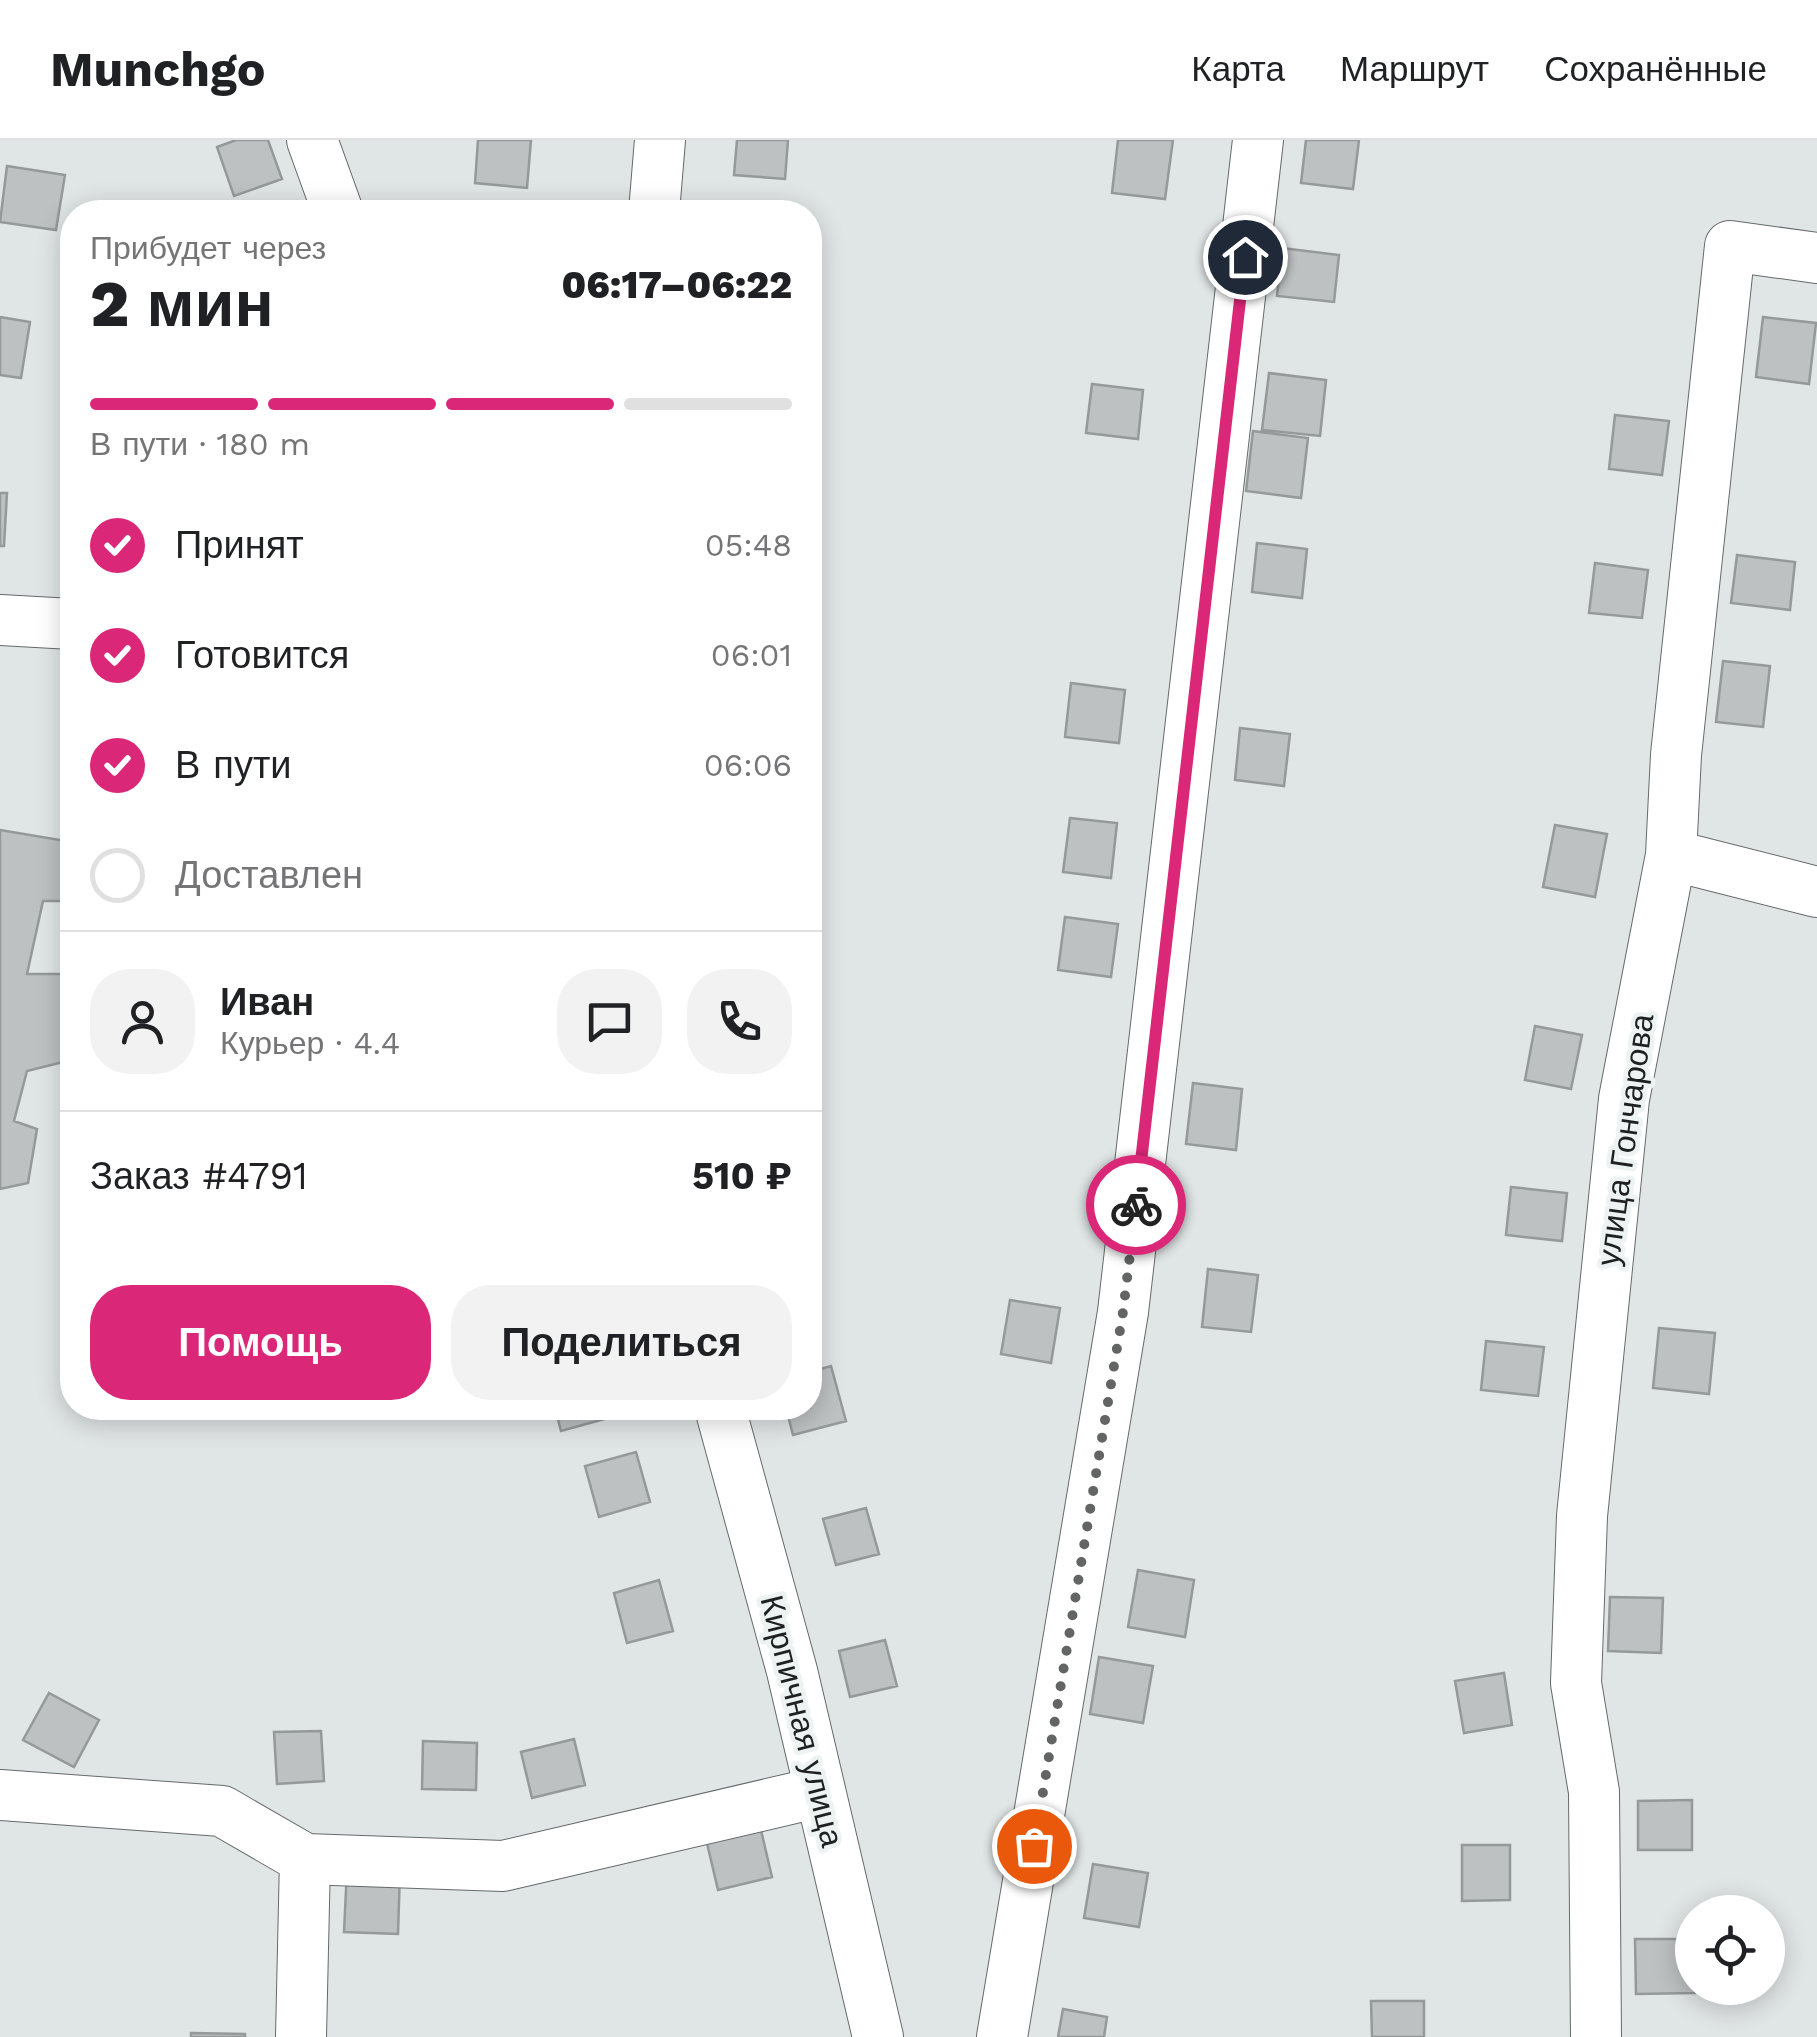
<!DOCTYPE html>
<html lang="ru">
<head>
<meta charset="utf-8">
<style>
  :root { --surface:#fff; --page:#f2f2f2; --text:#202124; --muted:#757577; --line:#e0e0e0; --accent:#db2777 }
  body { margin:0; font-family:"Work Sans",sans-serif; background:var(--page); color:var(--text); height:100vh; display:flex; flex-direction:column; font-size:38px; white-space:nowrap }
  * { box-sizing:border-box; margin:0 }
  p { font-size:32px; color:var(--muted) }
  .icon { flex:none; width:55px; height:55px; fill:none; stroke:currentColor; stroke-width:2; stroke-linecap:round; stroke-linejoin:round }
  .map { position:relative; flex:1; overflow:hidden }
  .side { position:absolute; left:60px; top:60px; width:762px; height:1220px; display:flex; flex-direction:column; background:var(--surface); border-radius:40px; box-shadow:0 5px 25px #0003 }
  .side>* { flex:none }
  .fabs { position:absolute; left:1675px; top:1755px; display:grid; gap:20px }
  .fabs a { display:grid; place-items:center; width:110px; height:110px; border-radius:50%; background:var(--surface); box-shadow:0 5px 25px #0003; font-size:50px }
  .pin { position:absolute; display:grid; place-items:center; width:85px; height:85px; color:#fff; margin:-42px; border:5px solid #fff; border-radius:50%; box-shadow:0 2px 10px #0007 }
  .courier { position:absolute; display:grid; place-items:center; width:100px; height:100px; margin:-50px; border:8px solid #db2777; border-radius:50%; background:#fff; color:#222; box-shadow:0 2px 12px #0007 }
  .headline em { font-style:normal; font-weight:800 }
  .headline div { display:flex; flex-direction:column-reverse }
  .headline { display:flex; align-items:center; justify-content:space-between; height:170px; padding:0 30px }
  h1 { font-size:65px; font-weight:800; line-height:75px }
  .bar { display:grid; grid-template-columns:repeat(4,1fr); gap:15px 10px; align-content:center; height:120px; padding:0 30px }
  .bar i { height:12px; border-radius:8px; background:var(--line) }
  .bar .active { background:var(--accent) }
  .bar p { grid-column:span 4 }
  .line { display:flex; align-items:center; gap:25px; padding:0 30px; border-top:2px solid var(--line) }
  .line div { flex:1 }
  .round { display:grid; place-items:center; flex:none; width:105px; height:105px; border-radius:40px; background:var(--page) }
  ol { padding:0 30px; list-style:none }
  li { display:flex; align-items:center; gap:30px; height:110px }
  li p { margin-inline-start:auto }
  li .icon { padding:10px; border-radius:50%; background:var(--accent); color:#fff; stroke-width:4 }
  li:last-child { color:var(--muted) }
  li i { width:55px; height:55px; border:5px solid var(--line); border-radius:50% }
  .action { display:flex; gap:20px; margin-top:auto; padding:20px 30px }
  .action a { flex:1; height:115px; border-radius:40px; background:var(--accent); color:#fff; font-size:40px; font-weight:800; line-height:115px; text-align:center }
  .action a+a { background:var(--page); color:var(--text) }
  header { display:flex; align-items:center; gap:60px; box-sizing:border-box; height:140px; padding:0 50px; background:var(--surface); border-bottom:2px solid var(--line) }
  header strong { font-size:48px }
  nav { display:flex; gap:55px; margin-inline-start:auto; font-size:35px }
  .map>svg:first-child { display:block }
  .building { fill:#bdc1c2; stroke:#959999; stroke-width:2.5 }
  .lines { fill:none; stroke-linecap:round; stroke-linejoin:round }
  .minor-casing { stroke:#666a6a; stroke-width:52 }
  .minor { stroke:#fff; stroke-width:50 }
  .done { stroke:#636565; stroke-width:10; stroke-dasharray:0 18 }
  .route { stroke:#db2777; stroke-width:12 }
  .labels { text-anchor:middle; stroke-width:9; stroke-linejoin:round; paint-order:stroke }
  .street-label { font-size:32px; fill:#1f2020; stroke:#edf2f2 }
</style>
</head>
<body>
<header>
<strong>Munchgo</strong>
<nav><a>Карта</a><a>Маршрут</a><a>Сохранённые</a></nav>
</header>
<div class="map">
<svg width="1817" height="1897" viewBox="0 0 1817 1897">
  <rect width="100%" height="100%" fill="#e0e5e5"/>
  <path class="building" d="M236,0H268L282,39L234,56L217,7Z
    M478,0H531L527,48L475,43Z
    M737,0H788L785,39L734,35Z
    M1118,0H1173L1165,59L1112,53Z
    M1306,0H1359L1353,49L1301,43Z
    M7,26L65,35L56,90L0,82Z
    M1282,108L1339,115L1334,162L1277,156Z
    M0,177L30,182L21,238L0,235Z
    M1763,177L1816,183L1809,244L1756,237Z
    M1269,233L1326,240L1320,296L1262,290Z
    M1092,244L1143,250L1138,299L1086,293Z
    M1615,275L1669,281L1662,335L1609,329Z
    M1253,291L1308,298L1301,358L1246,351Z
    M0,353H7L4,406H0Z
    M1257,403L1307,409L1302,458L1252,452Z
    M1737,415L1795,422L1790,470L1731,463Z
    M1595,423L1648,430L1642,478L1589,473Z
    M1723,521L1770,526L1763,587L1716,582Z
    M1071,543L1125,550L1119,603L1065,597Z
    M1240,588L1290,594L1284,646L1235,640Z
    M1070,678L1117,683L1111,738L1063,732Z
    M1555,685L1607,694L1595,757L1543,747Z
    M0,690L72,702V761H43L27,834H72L67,921L27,931L14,981L37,989L28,1043L0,1049Z
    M1065,777L1118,784L1111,837L1058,830Z
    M1535,886L1582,895L1571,949L1525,940Z
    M1193,943L1242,949L1236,1010L1186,1004Z
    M1511,1047L1567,1053L1562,1101L1506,1095Z
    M1208,1129L1258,1135L1251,1192L1202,1187Z
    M1010,1160L1060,1168L1051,1223L1001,1214Z
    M1659,1188L1715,1193L1709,1254L1653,1248Z
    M1486,1201L1544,1207L1538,1256L1481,1250Z
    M831,1226L846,1281L793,1295L786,1268H810V1232Z
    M555,1268H613L615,1276L561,1291Z
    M636,1312L650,1362L599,1377L585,1326Z
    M866,1368L879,1414L836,1425L823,1379Z
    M1138,1430L1194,1440L1185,1497L1128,1487Z
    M659,1440L673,1491L627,1503L614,1453Z
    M1610,1457L1663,1458L1661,1513L1608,1511Z
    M885,1500L897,1546L850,1557L839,1511Z
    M1099,1517L1153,1526L1143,1583L1090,1574Z
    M1504,1533L1512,1585L1464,1593L1455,1541Z
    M49,1553L99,1580L74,1627L23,1600Z
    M321,1591L324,1641L277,1644L274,1592Z
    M574,1599L585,1645L532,1658L521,1612Z
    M423,1601L477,1603L476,1650L422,1649Z
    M1692,1660V1710H1638V1661Z
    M760,1686L772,1737L718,1750L706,1699Z
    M1462,1705H1510V1760L1462,1761Z
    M1093,1724L1148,1733L1139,1787L1084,1778Z
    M347,1729L400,1731L398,1794L344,1792Z
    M1635,1799H1692L1695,1853L1636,1854Z
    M1371,1861H1424V1897H1372Z
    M1063,1869L1107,1877L1104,1897H1058Z
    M191,1893L245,1894V1897H191Z"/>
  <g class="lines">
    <g class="minor-casing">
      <path id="minor" d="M312,0L338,72
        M654,72L660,0
        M0,480L72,484
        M1671,715L1817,752
        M720,1268L792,1531L878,1897
        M0,1655L222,1671L305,1719
        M301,1897L305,1719L503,1726L820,1652
        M1002,1897L1123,1172L1258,0
        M1596,1897L1594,1652L1576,1543L1582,1376L1624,959L1671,715L1676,615L1730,106L1817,118"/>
    </g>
    <use href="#minor" class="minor"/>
  </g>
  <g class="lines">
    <path class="done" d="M1034,1706L1123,1172L1136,1065"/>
    <path class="route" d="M1136,1065L1245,117"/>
  </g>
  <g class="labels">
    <g class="street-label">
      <text transform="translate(1625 1000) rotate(-82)" y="11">улица Гончарова</text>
      <text transform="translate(802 1581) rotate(76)" y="11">Кирпичная улица</text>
    </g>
  </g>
</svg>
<div class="fabs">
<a><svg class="icon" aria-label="locate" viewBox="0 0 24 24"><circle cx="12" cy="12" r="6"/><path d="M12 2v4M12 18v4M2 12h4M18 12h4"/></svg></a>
</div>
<div class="pin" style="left:1034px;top:1706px;background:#ea580c"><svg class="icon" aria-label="bag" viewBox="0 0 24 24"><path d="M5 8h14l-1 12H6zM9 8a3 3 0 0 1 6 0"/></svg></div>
<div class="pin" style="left:1245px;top:117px;background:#1f2937"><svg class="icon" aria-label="home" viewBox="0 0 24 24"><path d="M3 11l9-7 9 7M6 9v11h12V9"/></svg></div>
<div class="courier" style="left:1136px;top:1065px"><svg class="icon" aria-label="bike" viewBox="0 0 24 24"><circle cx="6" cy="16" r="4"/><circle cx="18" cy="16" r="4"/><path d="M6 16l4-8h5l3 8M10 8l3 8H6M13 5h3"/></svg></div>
<section class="side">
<div class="headline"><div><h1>2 мин</h1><p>Прибудет через</p></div><em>06:17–06:22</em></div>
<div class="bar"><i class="active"></i><i class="active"></i><i class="active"></i><i></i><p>В пути · 180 m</p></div>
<ol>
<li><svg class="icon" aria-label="check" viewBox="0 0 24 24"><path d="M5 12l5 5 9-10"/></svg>Принят<p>05:48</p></li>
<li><svg class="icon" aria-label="check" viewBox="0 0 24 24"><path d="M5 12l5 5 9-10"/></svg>Готовится<p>06:01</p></li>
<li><svg class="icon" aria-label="check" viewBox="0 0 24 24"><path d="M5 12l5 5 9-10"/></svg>В пути<p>06:06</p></li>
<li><i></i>Доставлен</li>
</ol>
<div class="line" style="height:180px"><a class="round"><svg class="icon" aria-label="person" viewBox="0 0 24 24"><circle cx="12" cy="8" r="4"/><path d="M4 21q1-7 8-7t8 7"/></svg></a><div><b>Иван</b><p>Курьер · 4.4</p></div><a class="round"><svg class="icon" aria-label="chat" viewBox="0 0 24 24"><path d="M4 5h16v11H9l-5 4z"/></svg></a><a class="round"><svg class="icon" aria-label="phone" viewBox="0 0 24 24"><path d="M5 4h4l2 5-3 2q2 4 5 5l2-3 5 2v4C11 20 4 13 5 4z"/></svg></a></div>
<div class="line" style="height:130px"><div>Заказ #4791</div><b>510 ₽</b></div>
<div class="action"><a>Помощь</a><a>Поделиться</a></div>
</section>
</div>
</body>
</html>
